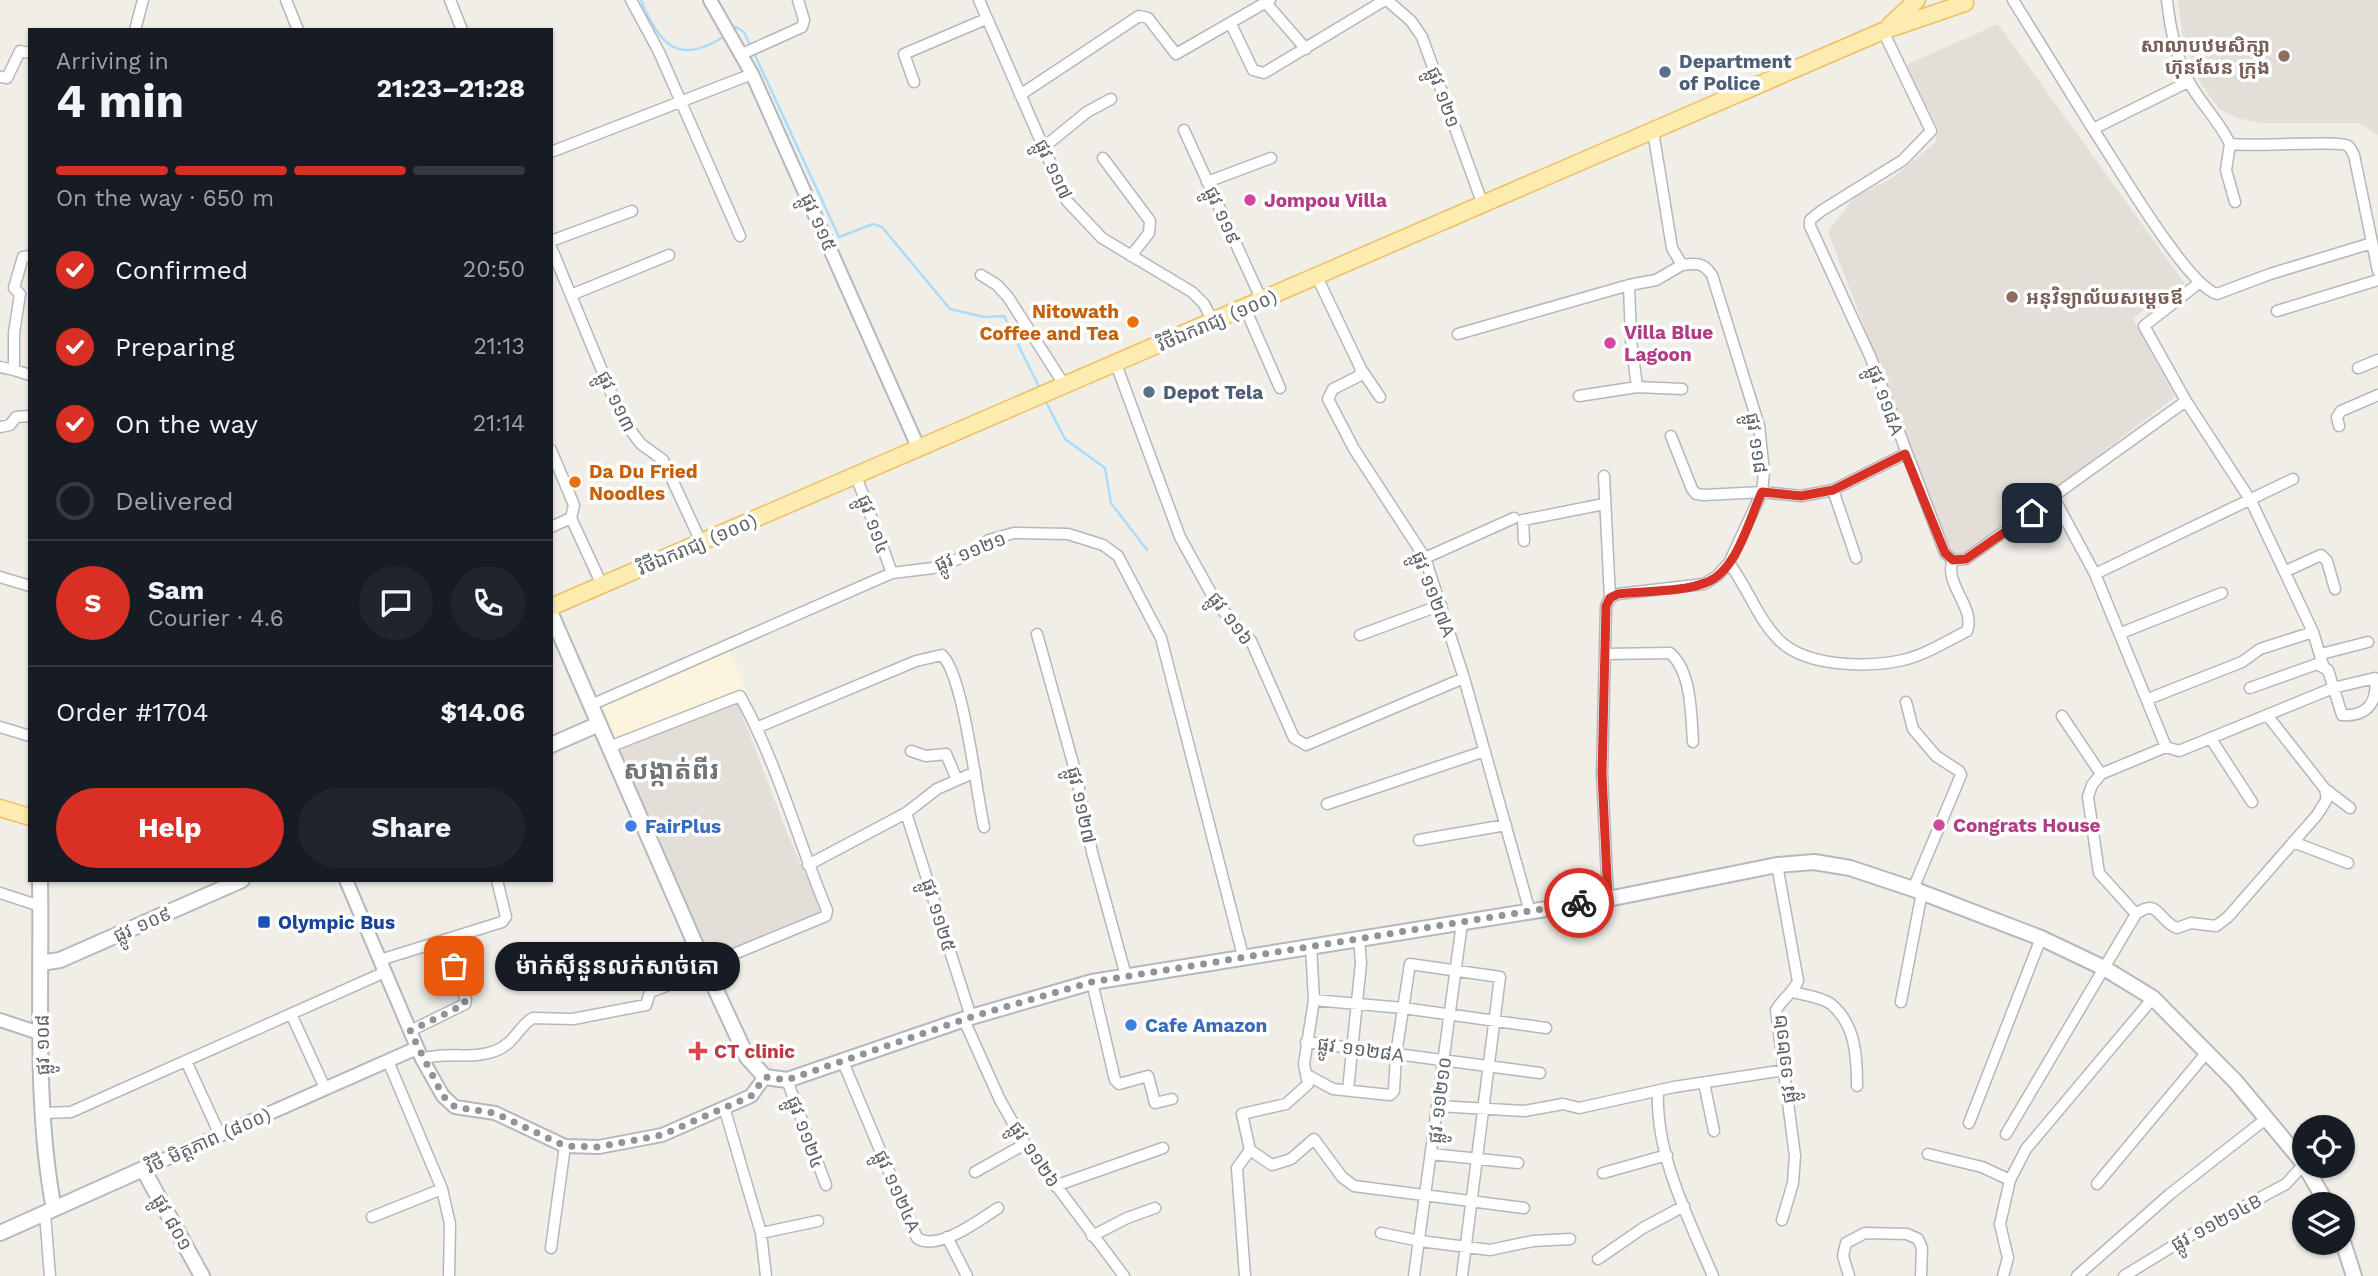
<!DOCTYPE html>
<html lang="en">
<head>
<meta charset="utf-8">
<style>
  :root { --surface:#171b24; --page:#20242c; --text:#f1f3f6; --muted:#9ea1a6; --line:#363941; --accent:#d93025 }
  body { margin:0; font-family:"Work Sans","Noto Sans Khmer",sans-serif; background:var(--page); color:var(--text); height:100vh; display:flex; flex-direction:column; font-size:26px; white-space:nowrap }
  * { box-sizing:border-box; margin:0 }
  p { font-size:23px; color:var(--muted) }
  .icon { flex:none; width:38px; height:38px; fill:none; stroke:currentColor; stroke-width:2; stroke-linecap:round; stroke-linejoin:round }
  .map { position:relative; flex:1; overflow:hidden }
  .panel { position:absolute; left:28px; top:28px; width:525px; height:854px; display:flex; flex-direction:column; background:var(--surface); border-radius:0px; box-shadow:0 2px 5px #0004 }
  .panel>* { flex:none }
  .fabs { position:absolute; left:2292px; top:1115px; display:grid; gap:14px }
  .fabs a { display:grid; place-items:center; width:63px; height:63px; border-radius:50%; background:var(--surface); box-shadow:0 2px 5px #0004; font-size:35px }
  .pin { position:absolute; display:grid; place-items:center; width:60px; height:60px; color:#fff; margin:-30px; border-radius:14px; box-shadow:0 4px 10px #0006 }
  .courier { position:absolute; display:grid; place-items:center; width:70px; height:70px; margin:-35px; border:5px solid #d93025; border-radius:50%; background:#fff; color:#222; box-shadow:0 2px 9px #0007 }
  .bubble { position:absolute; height:49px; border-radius:24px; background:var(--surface); box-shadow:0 2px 5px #0004; font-size:23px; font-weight:700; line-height:49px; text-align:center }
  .head em { font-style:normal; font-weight:700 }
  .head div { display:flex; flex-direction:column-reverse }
  .head { display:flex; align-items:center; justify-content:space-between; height:119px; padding:0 28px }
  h1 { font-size:46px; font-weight:700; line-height:52px }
  .bar { display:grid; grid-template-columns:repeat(4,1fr); gap:10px 7px; align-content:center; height:84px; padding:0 28px }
  .bar i { height:9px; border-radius:5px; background:var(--line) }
  .bar .active { background:var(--accent) }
  .bar p { grid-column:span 4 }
  .line { display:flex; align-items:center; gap:18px; padding:0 28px; border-top:2px solid var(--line) }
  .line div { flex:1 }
  .round { display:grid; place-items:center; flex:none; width:74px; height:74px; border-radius:37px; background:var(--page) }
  ol { padding:0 28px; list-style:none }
  li { display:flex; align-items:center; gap:21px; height:77px }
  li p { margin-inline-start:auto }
  li .icon { padding:7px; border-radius:50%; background:var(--accent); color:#fff; stroke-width:4 }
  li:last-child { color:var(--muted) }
  li i { width:38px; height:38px; border:4px solid var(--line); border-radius:50% }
  .primary-button { display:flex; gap:14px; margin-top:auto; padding:14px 28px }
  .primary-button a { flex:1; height:80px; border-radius:42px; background:var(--accent); color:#fff; font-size:28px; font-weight:700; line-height:80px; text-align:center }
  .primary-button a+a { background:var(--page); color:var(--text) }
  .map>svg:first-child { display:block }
  .commercial { fill:#fdf4df }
  .education { fill:#e3dfd8 }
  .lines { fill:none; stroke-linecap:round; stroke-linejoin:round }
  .stream { stroke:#aaddfd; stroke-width:2.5 }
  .minor-casing { stroke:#b4b7bb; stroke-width:13 }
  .tertiary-casing { stroke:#b4b7bb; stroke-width:16 }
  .secondary-casing { stroke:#b5b9be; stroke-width:18 }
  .primary-casing { stroke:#eebf62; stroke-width:19 }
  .minor { stroke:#fff; stroke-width:10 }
  .tertiary { stroke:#fff; stroke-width:12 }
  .secondary { stroke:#fff; stroke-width:14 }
  .primary { stroke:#fdecaf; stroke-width:16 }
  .done { stroke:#919494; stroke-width:7; stroke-dasharray:0 12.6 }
  .route { stroke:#d93025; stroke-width:9 }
  .education-dot { fill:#8d6e63; stroke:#fff; stroke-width:2.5 }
  .service-dot { fill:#5c6f8a; stroke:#fff; stroke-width:2.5 }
  .hotel-dot { fill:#d1479c; stroke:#fff; stroke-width:2.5 }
  .food-dot { fill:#e8710a; stroke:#fff; stroke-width:2.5 }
  .shop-dot { fill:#3f7fe0; stroke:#fff; stroke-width:2.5 }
  .transit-dot { fill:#1a4fb4; stroke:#fff; stroke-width:2.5 }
  .health-dot { fill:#e0444e; stroke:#fff; stroke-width:2.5 }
  .labels { text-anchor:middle; stroke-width:7; stroke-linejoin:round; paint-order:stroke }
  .education-label { font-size:19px; font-weight:bold; fill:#785e54; stroke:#fff; text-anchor:end }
  .service-label { font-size:19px; font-weight:bold; fill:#4e5e75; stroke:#fff; text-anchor:start }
  .street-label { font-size:19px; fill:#5e6367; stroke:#fff }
  .hotel-label { font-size:19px; font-weight:bold; fill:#b23c85; stroke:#fff; text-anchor:start }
  .food-label { font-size:19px; font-weight:bold; fill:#c56008; stroke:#fff; text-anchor:end }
  .shop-label { font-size:19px; font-weight:bold; fill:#366cbe; stroke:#fff; text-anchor:start }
  .transit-label { font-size:19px; font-weight:bold; fill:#164399; stroke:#fff; text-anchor:start }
  .health-label { font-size:19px; font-weight:bold; fill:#be3a42; stroke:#fff; text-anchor:start }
  .district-label { font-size:26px; font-weight:bold; fill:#6f7579; stroke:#fff }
</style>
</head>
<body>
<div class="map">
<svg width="2378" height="1276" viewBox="0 0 2378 1276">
  <rect width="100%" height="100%" fill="#f0eee7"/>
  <path class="commercial" d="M728,646L748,697L615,749L594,702Z"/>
  <path class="education" d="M2178,0H2378V135L2359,123H2261L2237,118L2219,109L2198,79L2182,33Z
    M1998,24L2185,284L2152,317L2143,310L2133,319L2175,397L1967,555L1959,556L1952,554L1828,232L1855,196L1891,179L1935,143L1938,129L1906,65Z
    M737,701L787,833L821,909L820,916L708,960L615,749Z"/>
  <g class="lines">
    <path class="stream" d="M641,0C659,45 679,67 726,35
      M731,31L736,27L744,32L751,47
      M754,53L839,237L873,224L882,227L950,309L984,317L1004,316L1041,391
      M1045,400L1065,439L1105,468L1111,503L1147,550"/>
    <g class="minor-casing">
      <path id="minor" d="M286,0L298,30
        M450,0L462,30
        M631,0L659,52L740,236
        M979,0L1067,201L1102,238L1192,292L1204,304L1213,322
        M1387,0L1411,21L1422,37L1483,205
        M2013,0L2093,129
        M2167,0C2170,28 2175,54 2188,80C2199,102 2219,120 2230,144C2251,147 2340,140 2348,146C2351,148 2352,152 2354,155L2378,271
        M1266,3L1306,49
        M1231,24L1253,70L1264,73L1385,0
        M135,30L143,0
        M1883,31L1931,131L1903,160L1821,211L1810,220V226L1870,356L1945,553L1953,560L1966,559L2186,401
        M742,54L802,27L804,20L798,0
        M0,77L7,78L20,51L30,53
        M914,82L904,54L986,19
        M2188,82L2093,129C2114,160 2186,285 2217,294L2270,274L2372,243
        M1020,95L1139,16L1148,18L1176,54L1270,0
        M1184,130L1262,301
        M2230,144L2226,170L2235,202
        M1044,147L1087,112L1111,99
        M551,152L752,74
        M1103,158L1150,221L1149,233L1131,256
        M1207,182L1271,158
        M551,241L632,211
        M551,247L622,419L641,444L663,460L701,542
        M30,256L23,257L14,288L20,294L14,333V370L30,375
        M981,275L997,285L1008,297L1065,386
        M1317,277L1361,369L1359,376L1333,389L1328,399L1354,449L1425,558L1464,678L1530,912
        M2199,283L2144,326L2186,401L2251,501L2313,632L2323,665
        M1629,285L1631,340L1637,387
        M571,295L669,255
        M1245,308L1280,388
        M2277,311L2378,280
        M1458,334L1629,285L1656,280L1682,265
        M1116,364L1180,537L1217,604L1251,641L1294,738L1306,745L1464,678
        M0,367L14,370
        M2358,368L2378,360
        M1361,369L1380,397
        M1579,396L1637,387L1682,389
        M2339,426L2337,417L2341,411L2378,395
        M0,427L10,425L16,417L30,416
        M1671,436L1692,489L1696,494L1704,495L1762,492L1801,496L1833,490L1905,454
        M551,450L574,505L571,518L602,585
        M856,476L892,573
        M1604,476L1610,598
        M1833,490L1856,558
        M2054,498L2095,574L2166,747
        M551,527L571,518
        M1524,541L1523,520L1604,504
        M1425,558L1514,518
        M1729,563C1748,588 1757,618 1779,640C1806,667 1867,668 1903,660C1925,655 1947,641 1967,631C1976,607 1943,584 1953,560
        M2286,571L2321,555L2327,561L2335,589
        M2095,574L2293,479
        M0,577L30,586
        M2121,633L2222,593
        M1037,634L1076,774L1092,852L1126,976
        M1360,635L1441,605
        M1605,654L1670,653C1692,672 1691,715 1693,742
        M2321,654L2368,642
        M2148,699L2242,662L2260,649L2313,632
        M1906,702L1913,729L1936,756L1959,771L1961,775L1913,889
        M591,705L892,573L933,568L961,558L989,540L1014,533L1068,534L1103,545L1118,556L1161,638L1243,956
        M2267,715L2325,789L2350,808
        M2062,716L2101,774
        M0,727L30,736
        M756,728L916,661L942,655C964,676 976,792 984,827
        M2211,739L2252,802
        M609,747L740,696C778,764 797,839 827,910L826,916L705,966
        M2166,747L2179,751L2333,688L2375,678C2378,701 2368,717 2342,715L2328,670L2317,664L2250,688
        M911,751L926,756L946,754L957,780
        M1327,804L1485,751
        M906,813L971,1017
        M1419,840L1506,825
        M2293,842L2348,863
        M808,865L906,813L937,789L975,772
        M1777,865L1798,981C1793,993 1783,998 1776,1010L1795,1156L1793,1183L1782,1220
        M0,893L40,906
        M1608,899L1602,774L1606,606L1610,598L1618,594L1704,584L1717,576L1729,563L1762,492L1764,472L1759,426L1712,275C1703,262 1695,263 1682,265L1672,248L1653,131
        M2136,914L2099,873L2088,797L2092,785L2101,774L2166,747
        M380,960L502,922L506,917L497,880
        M1092,982L1115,1080L1119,1084L1148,1076L1155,1103L1172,1099
        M1793,992C1804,995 1822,997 1831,1004C1856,1025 1857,1057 1857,1086
        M1314,1000L1403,1008L1546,1028
        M1901,1002L1922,892
        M291,1014L325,1088
        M964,1020L1000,1100L1025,1144L1124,1276
        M410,1031L465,1004L466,1000L444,941
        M1306,1042L1540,1073
        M422,1059C446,1051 472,1060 495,1051C516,1043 519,1025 533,1018L573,1019L646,1005L650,992L707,971
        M186,1061L220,1135
        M388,1061L442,1189L450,1224L449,1276
        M843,1062L917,1238C938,1252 979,1220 998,1208
        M1309,1076L1333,1089L1390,1095L1394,1091L1396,1054L1410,964L1500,977L1462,1276
        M787,1080L826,1185
        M1704,1083L1714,1131
        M1348,1090L1361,963L1359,938
        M1658,1091C1655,1154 1689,1220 1713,1276
        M1437,1106L1524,1111L1563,1104L1579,1108L1674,1087L1785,1070
        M724,1107L761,1233L766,1276
        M44,1113L71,1112L385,972
        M1969,1123L2041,938
        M2006,1134L2136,914C2159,897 2158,921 2177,928L2191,923L2216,926L2228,917L2317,815L2327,799L2325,789
        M1250,1150L1272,1165L1291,1159L1314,1139L1342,1177L1354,1186L1524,1208
        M1431,1154L1518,1163
        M1928,1154L1982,1167L2010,1180
        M975,1172L1025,1144
        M1603,1173L1667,1155
        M2097,1184L2208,1051
        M1055,1186L1163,1148
        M45,1214L50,1276
        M372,1217L442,1189
        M761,1233L818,1221
        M1381,1233L1420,1241L1490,1250L1533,1241L1570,1239
        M1092,1236L1127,1218L1155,1208
        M947,1237L967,1276
        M551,1248L565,1146
        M1598,1259L1643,1228L1684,1206
        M1245,1276L1237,1168L1250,1150L1242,1114L1286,1104L1308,1084L1304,1064L1314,1000L1311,946
        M1414,1276L1462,923
        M1849,1276L1843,1256L1846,1243L1865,1233L1907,1234L1918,1239L1922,1248L1921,1276
        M2003,1276L2008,1258L2000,1224L2010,1180L2026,1149L2153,998
        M2077,1276L2170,1194L2267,1118
        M2124,1276L2191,1235L2286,1184L2304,1164"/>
    </g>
    <g class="tertiary-casing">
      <path id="tertiary" d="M710,0L752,74L919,449
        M346,880L422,1059L443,1096L455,1107L495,1113L565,1146L599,1147L662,1135L751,1096L765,1077
        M0,1020L42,1034
        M143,1169L417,1048"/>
    </g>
    <g class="secondary-casing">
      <path id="secondary" d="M551,614L707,971L747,1057L765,1077L787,1080L971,1017L1092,982L1608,899L1777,865L1814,862L1850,868L1913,889L2041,938L2104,968L2153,998L2236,1082L2305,1165
        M551,745L599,724
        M40,880C42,984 34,1108 54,1209
        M41,963L60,960L242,880
        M2305,1166L2327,1204
        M0,1233L143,1169L202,1276
        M2343,1242L2354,1276"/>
    </g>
    <g class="primary-casing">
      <path id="primary" d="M1890,25L1917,0
        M551,607L1883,31L1965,3
        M0,808L30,817"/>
    </g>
    <use href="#minor" class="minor"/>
    <use href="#tertiary" class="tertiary"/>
    <use href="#secondary" class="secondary"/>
    <use href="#primary" class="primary"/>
  </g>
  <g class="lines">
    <path class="done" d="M454,966L464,991L465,1004L410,1031L443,1096L455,1107L495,1113L565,1146L598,1147L662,1135L751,1096L765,1077L787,1080L971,1017L1092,982L1579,903"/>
    <path class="route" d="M1579,903L1608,898L1602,774L1606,606L1610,598L1618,594C1643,591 1682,592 1705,583C1737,572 1749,519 1762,492L1801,496L1833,490L1905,454L1945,553L1953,560L1966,559L2032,513"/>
  </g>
  <g class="education-dot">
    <circle cx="2284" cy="56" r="7"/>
    <circle cx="2012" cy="297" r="7"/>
  </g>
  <g class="service-dot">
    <circle cx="1665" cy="72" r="7"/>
    <circle cx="1149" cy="392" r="7"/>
  </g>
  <g class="hotel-dot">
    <circle cx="1250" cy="200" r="7"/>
    <circle cx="1610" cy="343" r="7"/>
    <circle cx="1939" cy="825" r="7"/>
  </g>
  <g class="food-dot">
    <circle cx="1133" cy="322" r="7"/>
    <circle cx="575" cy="482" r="7"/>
  </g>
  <g class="shop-dot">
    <circle cx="631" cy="826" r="7"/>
    <circle cx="1131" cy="1025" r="7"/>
  </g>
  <rect class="transit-dot" x="257" y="915" width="14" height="14" rx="3.5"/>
  <path class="health-dot" d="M694.5 1040.5h7v7h7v7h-7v7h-7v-7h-7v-7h7z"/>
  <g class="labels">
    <g class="education-label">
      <text x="2270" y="52">សាលាបឋមសិក្សា<tspan x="2270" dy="22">ហ៊ុនសែន ក្រុង</tspan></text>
      <text x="2026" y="304" text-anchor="start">អនុវិទ្យាល័យសម្តេចឪ</text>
    </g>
    <g class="service-label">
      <text x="1679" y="68">Department<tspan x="1679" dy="22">of Police</tspan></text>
      <text x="1163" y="399">Depot Tela</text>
    </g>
    <g class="street-label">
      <text transform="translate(1444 97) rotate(70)" y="7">ផ្លូវ ១២១</text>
      <text transform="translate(1054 169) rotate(65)" y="7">ផ្លូវ ១១៧</text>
      <text transform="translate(1223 215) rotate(66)" y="7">ផ្លូវ ១១៩</text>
      <text transform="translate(819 222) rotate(66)" y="7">ផ្លូវ ១១៥</text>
      <text transform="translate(1217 320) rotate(-23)" y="7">វិថីឯករាជ្យ (១០០)</text>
      <text transform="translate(1886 400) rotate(70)" y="7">ផ្លូវ ១១៨A</text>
      <text transform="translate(617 401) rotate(64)" y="7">ផ្លូវ ១១៣</text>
      <text transform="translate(1757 443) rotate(82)" y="7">ផ្លូវ ១១៨</text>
      <text transform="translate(874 524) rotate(70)" y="7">ផ្លូវ ១១៤</text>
      <text transform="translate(697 544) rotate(-23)" y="7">វិថីឯករាជ្យ (១០០)</text>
      <text transform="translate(970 551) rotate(-22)" y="7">ផ្លូវ ១១២១</text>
      <text transform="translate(1434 594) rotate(69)" y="7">ផ្លូវ ១១២៧A</text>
      <text transform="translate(1231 618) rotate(53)" y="7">ផ្លូវ ១១៦</text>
      <text transform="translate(1082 805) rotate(78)" y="7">ផ្លូវ ១១២៧</text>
      <text transform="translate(939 915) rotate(73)" y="7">ផ្លូវ ១១២៥</text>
      <text transform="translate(142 924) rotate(-24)" y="7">ផ្លូវ ១០៩</text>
      <text transform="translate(42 1045) rotate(-91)" y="7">ផ្លូវ ១០៨</text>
      <text transform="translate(1361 1049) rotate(8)" y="7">ផ្លូវ ១១២៨A</text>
      <text transform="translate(1784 1059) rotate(-96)" y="7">ផ្លូវ ១១២១២</text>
      <text transform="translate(1439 1100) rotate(-83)" y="7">ផ្លូវ ១១២១០</text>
      <text transform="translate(806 1132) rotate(70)" y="7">ផ្លូវ ១១២៤</text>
      <text transform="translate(208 1140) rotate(-24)" y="7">វិថី មិត្តភាព (៨០០)</text>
      <text transform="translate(1035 1154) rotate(56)" y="7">ផ្លូវ ១១២៦</text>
      <text transform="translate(898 1191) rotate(66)" y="7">ផ្លូវ ១១២៤A</text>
      <text transform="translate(173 1222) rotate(61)" y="7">ផ្លូវ ៨០១</text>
      <text transform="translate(2216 1222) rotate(-28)" y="7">ផ្លូវ ១១២១៤B</text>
    </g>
    <g class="hotel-label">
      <text x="1264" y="207">Jompou Villa</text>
      <text x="1624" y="339">Villa Blue<tspan x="1624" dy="22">Lagoon</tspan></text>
      <text x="1953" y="832">Congrats House</text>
    </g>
    <g class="food-label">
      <text x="1119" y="318">Nitowath<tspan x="1119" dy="22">Coffee and Tea</tspan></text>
      <text x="589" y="478" text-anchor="start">Da Du Fried<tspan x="589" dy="22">Noodles</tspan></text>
    </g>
    <g class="shop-label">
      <text x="645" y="833">FairPlus</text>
      <text x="1145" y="1032">Cafe Amazon</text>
    </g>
    <g class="transit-label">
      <text x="278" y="929">Olympic Bus</text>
    </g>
    <g class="health-label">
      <text x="714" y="1058">CT clinic</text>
    </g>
    <g class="district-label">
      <text x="671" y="779">សង្កាត់ពីរ</text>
    </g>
  </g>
</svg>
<div class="fabs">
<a><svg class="icon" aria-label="locate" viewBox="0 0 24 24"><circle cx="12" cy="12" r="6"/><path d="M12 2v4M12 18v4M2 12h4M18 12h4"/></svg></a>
<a><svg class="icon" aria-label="layers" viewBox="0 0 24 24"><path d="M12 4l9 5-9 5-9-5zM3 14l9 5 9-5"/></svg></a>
</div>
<div class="pin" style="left:454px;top:966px;background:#ea580c"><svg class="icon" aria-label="bag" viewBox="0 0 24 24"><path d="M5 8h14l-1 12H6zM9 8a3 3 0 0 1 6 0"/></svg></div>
<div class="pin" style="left:2032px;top:513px;background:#1f2937"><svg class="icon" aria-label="home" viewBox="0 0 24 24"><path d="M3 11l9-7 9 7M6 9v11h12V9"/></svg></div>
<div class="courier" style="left:1579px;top:903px"><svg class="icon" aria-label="bike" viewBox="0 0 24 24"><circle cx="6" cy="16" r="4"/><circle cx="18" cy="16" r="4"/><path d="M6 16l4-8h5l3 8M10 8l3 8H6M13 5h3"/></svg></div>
<div class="bubble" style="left:495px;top:942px;width:245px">ម៉ាក់សុីនួនលក់សាច់គោ</div>
<section class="panel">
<div class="head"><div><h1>4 min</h1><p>Arriving in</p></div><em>21:23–21:28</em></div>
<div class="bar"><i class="active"></i><i class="active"></i><i class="active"></i><i></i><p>On the way · 650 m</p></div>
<ol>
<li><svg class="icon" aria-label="check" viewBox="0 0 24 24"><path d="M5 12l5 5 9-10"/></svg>Confirmed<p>20:50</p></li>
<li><svg class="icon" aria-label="check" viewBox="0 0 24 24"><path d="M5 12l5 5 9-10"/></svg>Preparing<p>21:13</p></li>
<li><svg class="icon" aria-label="check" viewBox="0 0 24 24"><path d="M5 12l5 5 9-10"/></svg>On the way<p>21:14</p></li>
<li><i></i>Delivered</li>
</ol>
<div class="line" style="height:126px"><b class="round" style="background:var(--accent);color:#fff">S</b><div><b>Sam</b><p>Courier · 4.6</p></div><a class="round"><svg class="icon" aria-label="chat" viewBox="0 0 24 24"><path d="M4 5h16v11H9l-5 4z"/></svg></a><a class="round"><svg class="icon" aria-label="phone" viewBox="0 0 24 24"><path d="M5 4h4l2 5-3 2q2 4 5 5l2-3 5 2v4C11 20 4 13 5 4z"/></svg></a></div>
<div class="line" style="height:91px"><div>Order #1704</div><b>$14.06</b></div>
<div class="primary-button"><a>Help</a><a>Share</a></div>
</section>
</div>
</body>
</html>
